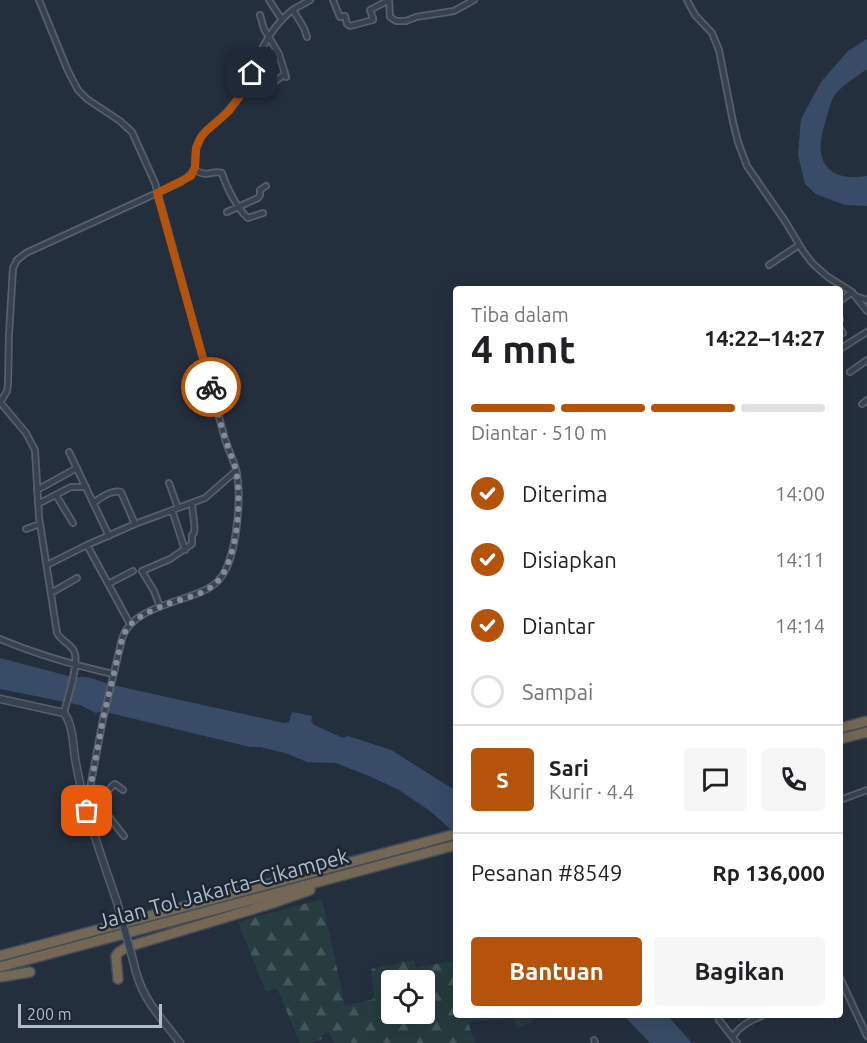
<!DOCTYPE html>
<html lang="id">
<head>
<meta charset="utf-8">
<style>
  :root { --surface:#fff; --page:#f6f6f6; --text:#202124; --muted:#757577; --line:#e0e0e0; --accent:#b45309 }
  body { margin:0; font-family:Ubuntu,sans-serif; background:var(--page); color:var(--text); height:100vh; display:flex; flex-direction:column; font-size:22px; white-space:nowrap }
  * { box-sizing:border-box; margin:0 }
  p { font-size:20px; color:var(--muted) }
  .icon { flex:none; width:33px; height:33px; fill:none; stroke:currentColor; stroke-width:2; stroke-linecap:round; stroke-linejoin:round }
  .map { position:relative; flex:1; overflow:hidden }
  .side { position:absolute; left:453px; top:286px; width:390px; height:732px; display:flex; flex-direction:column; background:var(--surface); border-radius:6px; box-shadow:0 6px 24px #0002 }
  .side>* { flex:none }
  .fabs { position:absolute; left:381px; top:970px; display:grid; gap:12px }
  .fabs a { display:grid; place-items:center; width:54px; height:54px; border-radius:6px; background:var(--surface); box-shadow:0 6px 24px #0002; font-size:30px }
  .scale { position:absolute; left:18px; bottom:15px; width:144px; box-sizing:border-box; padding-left:6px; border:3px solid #b4bcc9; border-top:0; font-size:16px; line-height:21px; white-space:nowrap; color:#b4bcc9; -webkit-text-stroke:4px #1d2633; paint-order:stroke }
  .pin { position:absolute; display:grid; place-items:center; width:51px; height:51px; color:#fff; margin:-26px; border-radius:12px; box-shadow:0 3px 9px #0006 }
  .courier { position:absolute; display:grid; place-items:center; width:60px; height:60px; margin:-30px; border:4px solid #b45309; border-radius:50%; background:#fff; color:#222; box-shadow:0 2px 8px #0007 }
  .overview em { font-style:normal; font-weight:700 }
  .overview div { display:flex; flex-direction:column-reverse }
  .overview { display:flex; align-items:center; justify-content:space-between; height:102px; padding:0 18px }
  h1 { font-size:39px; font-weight:700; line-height:45px }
  .bar { display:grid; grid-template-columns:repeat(4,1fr); gap:9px 6px; align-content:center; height:72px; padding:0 18px }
  .bar i { height:8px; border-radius:4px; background:var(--line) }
  .bar .current { background:var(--accent) }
  .bar p { grid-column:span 4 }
  .line { display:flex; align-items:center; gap:15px; padding:0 18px; border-top:2px solid var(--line) }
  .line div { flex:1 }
  .round { display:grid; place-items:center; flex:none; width:63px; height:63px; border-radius:6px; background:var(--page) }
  ol { padding:0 18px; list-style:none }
  li { display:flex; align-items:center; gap:18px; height:66px }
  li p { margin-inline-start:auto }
  li .icon { padding:6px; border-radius:50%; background:var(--accent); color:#fff; stroke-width:4 }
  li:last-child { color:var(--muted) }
  li i { width:33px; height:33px; border:3px solid var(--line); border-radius:50% }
  .button { display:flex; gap:12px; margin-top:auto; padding:12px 18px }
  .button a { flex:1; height:69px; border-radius:6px; background:var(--accent); color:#fff; font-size:24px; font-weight:700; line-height:69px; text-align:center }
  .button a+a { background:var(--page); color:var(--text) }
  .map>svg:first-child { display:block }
  .forest { fill:url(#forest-firs); fill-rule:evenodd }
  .water { fill:#394c67 }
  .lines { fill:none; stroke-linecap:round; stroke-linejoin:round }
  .minor-casing { stroke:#565f6c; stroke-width:8 }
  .tertiary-casing { stroke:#565f6c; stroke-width:9 }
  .motorway-casing { stroke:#434c59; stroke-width:12 }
  .minor { stroke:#38414e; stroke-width:4.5 }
  .tertiary { stroke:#38414e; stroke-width:6 }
  .motorway { stroke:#746855; stroke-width:9 }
  .tertiary-bridge-casing { stroke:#565f6c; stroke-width:9; stroke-linecap:butt }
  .tertiary-bridge { stroke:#38414e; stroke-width:6 }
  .done { stroke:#828b98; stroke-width:6; stroke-dasharray:0 10.8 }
  .route { stroke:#b45309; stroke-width:8 }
  .labels { text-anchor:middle; stroke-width:5; stroke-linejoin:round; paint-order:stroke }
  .street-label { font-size:21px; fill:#b4bcc9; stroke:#1d2633 }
</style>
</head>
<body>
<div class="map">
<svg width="867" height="1043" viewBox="0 0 867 1043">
  <defs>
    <pattern id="forest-firs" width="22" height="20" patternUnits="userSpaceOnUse" patternTransform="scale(1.5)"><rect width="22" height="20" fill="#263c3f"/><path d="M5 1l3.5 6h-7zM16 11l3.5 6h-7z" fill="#435659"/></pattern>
  </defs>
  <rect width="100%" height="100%" fill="#242f3e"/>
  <path class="forest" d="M322,899L345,1006L374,999L371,969L414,960L416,968L456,960V1016H542L518,1028L513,1019L468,1022L475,1043H334L329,1032L322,1035V1039L311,1043H300L277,988L266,992L238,922ZM392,981H424V1014H392Z"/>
  <path class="water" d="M867,39V69C856,77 842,85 834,96C830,103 828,114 825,123C819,141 816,167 839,175C848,178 858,177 867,176V206L845,205L816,194L805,184L798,155L801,119L821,82L848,51Z
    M0,658L76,678C85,674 99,681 108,684L284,723L289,722L292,712L312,716L311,721L314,725L343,738L348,736L391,750L456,791V834L430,811L399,790L369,776L336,763L307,762L288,754L261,747H250L102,711L96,713L80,705L0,689Z
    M624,1016H668L692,1043H650Z"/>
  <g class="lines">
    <g class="minor-casing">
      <path id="minor" d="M39,0L68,71L78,90L87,99L120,121L132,132L155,183L225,439C228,449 233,459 236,469C242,494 237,546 226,569C222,578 215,585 207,589C181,603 131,607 122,639L103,719L87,804
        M269,0L282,20
        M333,0L339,15L340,17L345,16L347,24L350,26L373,20V18L370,10L389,0
        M389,0L390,17L396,21H406L416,17L454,11L474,0
        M687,0L695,15L712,33L719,50L733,122L738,142L747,166L785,221L803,251L813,264L828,277L852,292L855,296L867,300
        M293,10L304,28L307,37
        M260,15L264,29L279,54L286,77
        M255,64L269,83H273L285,74
        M195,170C209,179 212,169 222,173C226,186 237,209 248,218L263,213
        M227,212L258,198L260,195V190L266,186
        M769,265L799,245
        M855,296L867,311
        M840,301L852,292
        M840,320V319
        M840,328L843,333
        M840,349L867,332
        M850,372L867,360
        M0,402L26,433L35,450L39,517L57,633C61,641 70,643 74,651C80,663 67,699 64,713
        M0,403L7,391L8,384L9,334L13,268L17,260L26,253L181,182C206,166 188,160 200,139C205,130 212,126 220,119C228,112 234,104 241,95C248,84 252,73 256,61C264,43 277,21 294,9C299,6 305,3 310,0
        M862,404L867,400
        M69,452L109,536
        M169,483L178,508
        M37,490L77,468
        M56,495L73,523
        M93,503C101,498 112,489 121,492L135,524
        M38,504L71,487H86
        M172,510L185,550
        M26,529L40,524
        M87,545L130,624
        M47,565L87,545L135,524L205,498L236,471
        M108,584L133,571
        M51,593L77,578
        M160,607L154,591L142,571L170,559L192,544V535L194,533C196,525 192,513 192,503
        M0,639C38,655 73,665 113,674
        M840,800L867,790
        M95,806L106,813L124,836
        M87,811L95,806L113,785L115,784L123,790
        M840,978L867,1036
        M718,1016L719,1020L737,1043
        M733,1037C739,1026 751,1020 762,1016
        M594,1040L595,1043"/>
    </g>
    <g class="tertiary-casing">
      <path id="tertiary" d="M0,699L64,713C73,725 73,744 75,758C83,807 101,855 117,902
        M133,960C141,999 157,1012 180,1043"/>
    </g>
    <g class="motorway-casing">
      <path id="motorway" d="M840,728L867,721
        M840,739L867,732
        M0,956L456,834
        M0,967L456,845
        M0,977L30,972
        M118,979L116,956L119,952L127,947L270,904L310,890"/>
    </g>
    <use href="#minor" class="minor"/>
    <use href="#tertiary" class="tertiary"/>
    <use href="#motorway" class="motorway"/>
    <g class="tertiary-bridge-casing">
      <path id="tertiary-bridge" d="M117,902L133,960"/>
    </g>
    <use href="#tertiary-bridge" class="tertiary-bridge"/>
  </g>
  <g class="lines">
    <path class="done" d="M87,811V806L103,719L122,639C128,619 150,611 167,604C182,599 202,595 214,585C238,564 242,500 236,471C234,461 229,451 226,441C220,423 216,405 211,387"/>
    <path class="route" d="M211,387L157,193L191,176L195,167L196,148L201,137L206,131L229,111L242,93L252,73"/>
  </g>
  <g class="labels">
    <g class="street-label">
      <text transform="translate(223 889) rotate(-15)" y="7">Jalan Tol Jakarta–Cikampek</text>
    </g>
  </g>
</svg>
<div class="fabs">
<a><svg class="icon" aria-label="locate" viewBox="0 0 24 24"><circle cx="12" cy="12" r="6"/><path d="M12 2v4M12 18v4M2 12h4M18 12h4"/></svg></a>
</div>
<div class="scale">200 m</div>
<div class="pin" style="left:87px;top:811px;background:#ea580c"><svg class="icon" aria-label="bag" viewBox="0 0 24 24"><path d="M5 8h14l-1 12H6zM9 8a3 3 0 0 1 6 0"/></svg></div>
<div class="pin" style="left:252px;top:73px;background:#1f2937"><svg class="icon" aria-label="home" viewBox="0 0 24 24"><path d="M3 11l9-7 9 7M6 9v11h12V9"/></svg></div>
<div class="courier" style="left:211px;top:387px"><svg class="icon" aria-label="bike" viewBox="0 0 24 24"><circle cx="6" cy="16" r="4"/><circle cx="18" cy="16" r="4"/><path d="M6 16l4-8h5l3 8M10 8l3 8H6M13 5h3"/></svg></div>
<section class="side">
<div class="overview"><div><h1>4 mnt</h1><p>Tiba dalam</p></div><em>14:22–14:27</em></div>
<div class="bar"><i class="current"></i><i class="current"></i><i class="current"></i><i></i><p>Diantar · 510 m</p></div>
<ol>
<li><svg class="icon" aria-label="check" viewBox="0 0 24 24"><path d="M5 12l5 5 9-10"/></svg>Diterima<p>14:00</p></li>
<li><svg class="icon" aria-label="check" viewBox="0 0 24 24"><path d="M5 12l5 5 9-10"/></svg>Disiapkan<p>14:11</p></li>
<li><svg class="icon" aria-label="check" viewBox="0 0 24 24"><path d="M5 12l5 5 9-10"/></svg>Diantar<p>14:14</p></li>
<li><i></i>Sampai</li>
</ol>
<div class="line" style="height:108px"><b class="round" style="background:var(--accent);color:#fff">S</b><div><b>Sari</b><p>Kurir · 4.4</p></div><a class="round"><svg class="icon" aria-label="chat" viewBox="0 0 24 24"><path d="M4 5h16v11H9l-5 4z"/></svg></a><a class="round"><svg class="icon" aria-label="phone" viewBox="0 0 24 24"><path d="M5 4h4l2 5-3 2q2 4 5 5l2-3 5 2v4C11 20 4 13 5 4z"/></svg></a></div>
<div class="line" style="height:78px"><div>Pesanan #8549</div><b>Rp 136,000</b></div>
<div class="button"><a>Bantuan</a><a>Bagikan</a></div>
</section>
</div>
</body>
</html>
